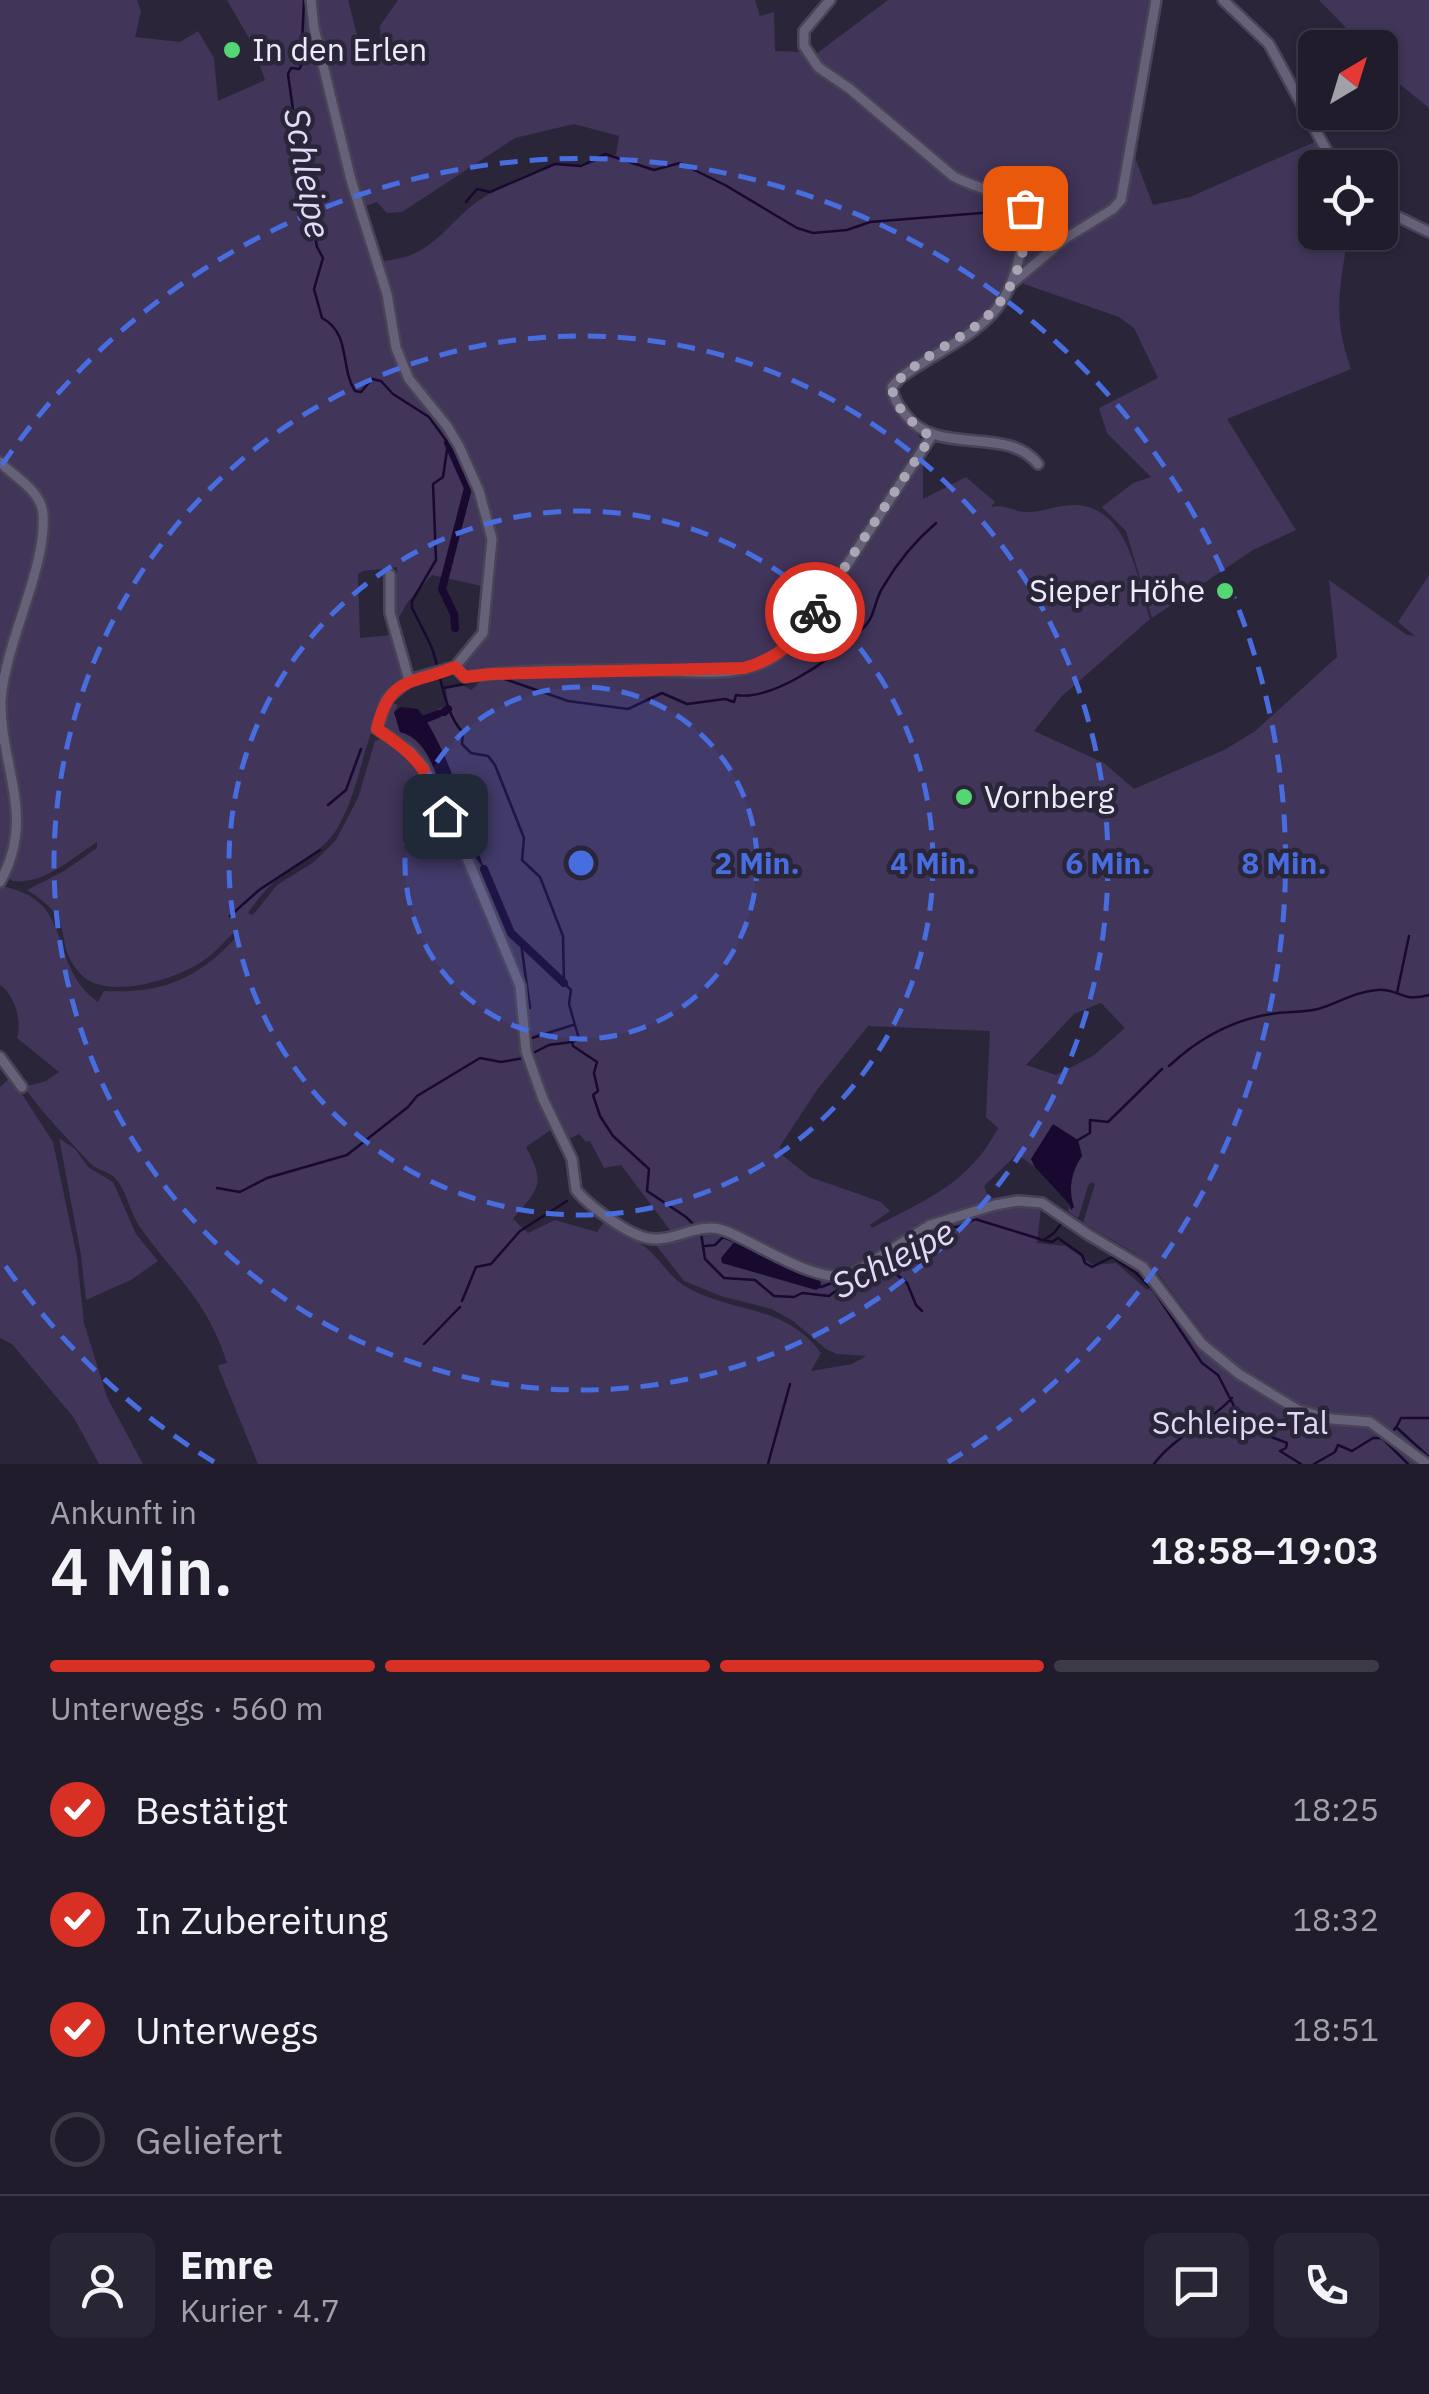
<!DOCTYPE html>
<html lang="de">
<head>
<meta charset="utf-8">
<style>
  :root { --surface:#201c2c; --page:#282534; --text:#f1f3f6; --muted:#a2a1a9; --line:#3d3a48; --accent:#d93025 }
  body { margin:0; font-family:"IBM Plex Sans",sans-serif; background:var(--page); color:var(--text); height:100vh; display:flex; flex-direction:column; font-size:38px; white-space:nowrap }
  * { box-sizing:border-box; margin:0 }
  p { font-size:32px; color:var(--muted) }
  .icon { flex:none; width:55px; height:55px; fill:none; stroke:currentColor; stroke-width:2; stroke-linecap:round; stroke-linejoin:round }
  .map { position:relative; height:1464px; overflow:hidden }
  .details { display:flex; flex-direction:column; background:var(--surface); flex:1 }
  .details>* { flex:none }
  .needle { width:65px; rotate:38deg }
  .controls { position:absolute; left:1298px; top:30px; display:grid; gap:20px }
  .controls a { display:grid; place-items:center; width:100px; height:100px; border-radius:15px; background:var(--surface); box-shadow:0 2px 8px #0004,0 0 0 2px var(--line); font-size:50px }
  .pin { position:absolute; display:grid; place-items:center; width:85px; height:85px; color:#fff; margin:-42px; border-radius:20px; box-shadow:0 5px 15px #0006 }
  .courier { position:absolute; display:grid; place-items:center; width:100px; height:100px; margin:-50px; border:8px solid #d93025; border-radius:50%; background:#fff; color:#222; box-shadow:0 2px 12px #0007 }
  .summary em { font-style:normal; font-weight:600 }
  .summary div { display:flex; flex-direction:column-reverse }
  .summary { display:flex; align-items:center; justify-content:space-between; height:170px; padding:0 50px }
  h1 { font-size:65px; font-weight:600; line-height:75px }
  .bar { display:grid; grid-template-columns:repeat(4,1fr); gap:15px 10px; align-content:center; height:120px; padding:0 50px }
  .bar i { height:12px; border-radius:8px; background:var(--line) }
  .bar .selected { background:var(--accent) }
  .bar p { grid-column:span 4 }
  .line { display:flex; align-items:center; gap:25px; padding:0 50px; border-top:2px solid var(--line) }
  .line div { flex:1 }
  .round { display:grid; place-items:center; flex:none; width:105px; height:105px; border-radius:15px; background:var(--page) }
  ol { padding:0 50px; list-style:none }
  li { display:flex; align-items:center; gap:30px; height:110px }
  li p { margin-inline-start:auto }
  li .icon { padding:10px; border-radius:50%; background:var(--accent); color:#fff; stroke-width:4 }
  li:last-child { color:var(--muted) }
  li i { width:55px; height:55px; border:5px solid var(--line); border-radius:50% }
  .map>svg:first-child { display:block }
  .green { fill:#41355a; fill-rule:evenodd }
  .water { fill:#190930 }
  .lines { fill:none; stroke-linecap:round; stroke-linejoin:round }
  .stream { stroke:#190930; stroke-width:2.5 }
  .canal { stroke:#190930; stroke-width:8 }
  .minor-casing { stroke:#484355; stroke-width:14 }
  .minor { stroke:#676079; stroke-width:9 }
  .done { stroke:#aaa6b6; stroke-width:10; stroke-dasharray:0 18 }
  .route { stroke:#d93025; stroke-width:12 }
  .ring { fill:none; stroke:#476ddf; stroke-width:5; stroke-dasharray:18 12 }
  .poi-dot { fill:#54d672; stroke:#2b253a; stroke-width:4 }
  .labels { text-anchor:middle; stroke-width:9; stroke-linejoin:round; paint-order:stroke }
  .poi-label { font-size:32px; fill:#eeebf9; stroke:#2b253a; text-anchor:start }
  .park-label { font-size:32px; fill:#dfd7f5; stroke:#2b253a }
  .water-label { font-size:35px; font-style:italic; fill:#e2daf8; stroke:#2b253a }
  .centre { fill:#476ddf; stroke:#2b253a; stroke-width:5 }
  .ring-label { font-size:30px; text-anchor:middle; font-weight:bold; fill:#476ddf; stroke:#2b253a; stroke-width:9; stroke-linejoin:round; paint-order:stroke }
</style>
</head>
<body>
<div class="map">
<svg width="1429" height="1464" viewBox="0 0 1429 1464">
  <rect width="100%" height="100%" fill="#2b253a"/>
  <path class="green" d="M0,0H137L141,11L135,37L180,42L198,31L214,58L218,101L265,80L250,40L227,0H309L343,155L385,295L394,355L405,381L458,447L478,493L490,540L486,587L432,575L407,603L396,623L397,567L363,571L358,574L360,638L392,635L404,679C362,718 366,779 338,827C323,853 295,864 273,883C264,891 255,903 248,913L253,915L277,885L314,862L336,840L358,798L375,741L380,739L393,748L397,745L423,768L518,987L524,1052L555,1127L526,1147C546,1184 539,1188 513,1219L528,1233L555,1220L597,1232L607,1218C619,1232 637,1239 650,1251C661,1262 670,1276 683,1285C729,1314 785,1303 821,1353L811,1371L852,1364L866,1356L837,1354L826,1349L793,1321L772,1309L721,1296L684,1281L652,1240L705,1230L722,1231L808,1271L848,1279L930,1226L1021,1201L1041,1208L1037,1243L1066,1246L1093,1265L1116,1263L1147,1290L1156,1284L1205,1350L1228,1367L1159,1275L1136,1254L1083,1223L1095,1184L1091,1182L1088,1186L1079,1216L1077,1218L1068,1211L1070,1205L1071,1209L1073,1207C1068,1189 1072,1171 1082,1156L1077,1140L1053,1125L1031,1159L1035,1167L1017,1154L984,1186L989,1200L929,1224L853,1272L841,1275L816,1270L713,1225L673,1234L621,1165L604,1168L590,1141L586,1142L579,1134L567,1140L544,1099L527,1050L521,984L471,863L426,766L415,751L387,730L383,714L390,700L398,706L394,712L400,732C429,739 437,778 446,803C454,824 467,848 482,865L458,794L424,715L448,705L446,688L464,686L471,690L477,685L478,678L548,671L475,673L463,666L488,629L494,556L490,517L449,422L408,372L401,353L380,261C435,259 446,221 484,197C504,185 532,170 556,165C566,163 577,167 587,165C599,162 603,154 616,155L619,136L574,124L515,138L402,212L387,213L377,202L365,206L359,199L352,173L314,0H348L362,53L381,49L380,26L398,0H755L760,16L774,12L775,51L802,52L821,75L957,182L1022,210L1024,214L1018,230L1019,255L991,312L889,383L888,394L923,442L806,624L789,644L744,669C772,668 794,643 811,624L923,453V499L966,477L995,502L991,507C1006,504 1014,512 1027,512C1043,512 1058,505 1073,505C1129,505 1137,579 1150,619L1061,697L1034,731L1104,763L1134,789L1224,750L1254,732L1337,657L1329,580L1407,635L1415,636L1398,622L1429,575V1464H258L219,1369L218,1365L227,1363C208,1301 175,1277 140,1227C130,1213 127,1192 116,1179C110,1171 97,1171 90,1163C67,1138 44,1115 24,1087L46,1081L59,1072L17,1038C22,1021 15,995 0,985V886C78,899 45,964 98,1002L104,991C162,994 199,979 238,935L234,932C223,943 213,955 200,963C173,980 102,1003 78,971C51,937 80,923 27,890L64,871L97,848V842C71,858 45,885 12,881L7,875C37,804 0,761 4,694C11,643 55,554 46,508C41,485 13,475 0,458ZM1101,1003L1125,1028L1093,1056L1056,1075L1026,1065L1074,1014ZM868,1026L990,1031L986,1117L998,1128C968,1185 926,1199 872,1228L870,1225L890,1211L881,1202L810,1177L782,1155L780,1146L817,1090Z
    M888,0H1153L1118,202L1018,274C1029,252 1039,225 1025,202L973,183L954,173L812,57Z
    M1319,0H1429V108L1380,68V48L1355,47L1349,43L1355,37Z
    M1317,141L1331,167L1315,168V232L1345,233L1347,241C1339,292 1333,319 1351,369L1227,419L1296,530L1253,550L1152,618L1126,531L1102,507L1133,483L1151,477L1107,433L1099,408L1158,378L1134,328L1119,317L1024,284V281L1060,248L1119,209L1129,188L1134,155L1153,205L1190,197Z
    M0,467C24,487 39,499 41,532L0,687Z
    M0,739C9,789 22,826 0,875Z
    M11,1077L53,1142L77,1257L84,1323L107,1397L143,1464H99L74,1418L12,1344L0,1338V1087Z
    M59,1138L76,1150L88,1167L113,1182L136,1234L158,1261L131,1280L86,1300L81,1255Z"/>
  <path class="water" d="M401,707L418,709C448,748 469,822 484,869C469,849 456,827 447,804C437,780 430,739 400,732L394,712Z
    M1053,1124L1078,1140L1082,1156C1071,1171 1068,1189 1074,1207L1071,1210L1070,1205L1035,1167L1031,1159Z
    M735,1241L820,1278L821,1287L816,1290L722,1263L721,1258Z"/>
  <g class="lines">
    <path class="stream" d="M304,0L301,66L299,69L291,68L288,74L294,117L310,174V191L317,201L314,231L317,247L323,258L314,289L322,318C351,333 340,368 355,391L361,392L372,379L381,381L393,394L429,417L448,443L443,477L433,484L436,560L412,601V608C419,622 427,636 433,651C440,673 446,718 463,732L462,744L471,753L488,756L495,765L524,838L522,860L540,877L563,936L564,983L571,990L569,1004L579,1039L572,1042L573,1046L597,1062L594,1073L598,1091L593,1095L600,1116L613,1136L649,1169L647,1191L686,1217L696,1227
      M466,202L477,189L490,192L555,164L581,166L605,154L654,170L680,163L725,185L797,228L813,233L847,230L870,222L1019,210
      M1031,208L1045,210
      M444,688L499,677L568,701L628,709L662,693L687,704L725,699L734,702L736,695C772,701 828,661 854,637L852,626L861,630C876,618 873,602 883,587C897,563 915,541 936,523
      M328,805L346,790L361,749
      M230,916L259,890L320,850
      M521,943L530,1008
      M1397,993L1409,936
      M532,1038L573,1025
      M533,1053L549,1045L572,1042
      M1169,1066C1198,1039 1231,1020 1271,1014C1287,1011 1303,1013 1318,1009C1339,1003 1353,992 1377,990C1399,988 1401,1003 1429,995
      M1078,1140L1090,1133V1120L1108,1122L1162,1069
      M217,1188L240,1192L267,1178L347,1155L408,1107L417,1096L480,1058L501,1062L524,1058
      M701,1233L705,1259L724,1278L755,1280L774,1296L794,1297L802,1293L829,1296C837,1289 841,1288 850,1284C871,1276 882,1255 909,1257L944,1227H958L975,1219L1043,1240L1052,1242L1058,1238L1082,1255L1085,1263L1092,1267L1112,1257L1136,1273L1154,1291L1202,1363L1218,1375L1235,1408L1246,1415L1256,1431L1287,1443L1286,1448L1280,1451L1301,1464
      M1044,1240L1054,1233L1063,1221
      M705,1246L715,1245L723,1237L733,1241
      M884,1264L907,1283L916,1305L922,1311
      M821,1287L834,1282L842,1285
      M462,1301L476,1267L491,1264L520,1231L567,1201
      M424,1344L460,1307
      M1397,1426L1401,1418H1429
      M1394,1430L1396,1427L1429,1457
      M1381,1437L1408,1464
      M768,1464L790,1384
      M1154,1464C1175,1436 1208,1424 1232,1398
      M1314,1464L1335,1452L1338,1445L1352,1451L1373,1438H1385"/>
    <path class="canal" d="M448,443L468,488L442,589L454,614L455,628
      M444,712L448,709
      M425,719L438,714
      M484,869L511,933L564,983"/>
    <g class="minor-casing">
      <path id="minor" d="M311,0L314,28L351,180L387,294L396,348L409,379L447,426L459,446L479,491L492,539L483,633L455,667L409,680L387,699L377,729L410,751L424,767L470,865L520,986L526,1051L543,1099L572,1159L576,1190C589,1206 627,1234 647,1238C672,1244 698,1221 723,1230C757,1242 818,1287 853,1274L930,1225L995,1205L1018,1201L1042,1203L1089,1235L1143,1267L1202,1344L1239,1374L1298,1410L1332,1419L1370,1422L1427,1464
        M830,0L804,31V46L818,67L850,89L953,176C973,188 1015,195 1026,211C1023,245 1017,287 992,314C967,341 929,356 900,378L892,387C893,398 898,405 905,414C937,458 1006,424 1038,464
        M1223,0L1269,44L1336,168
        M1380,208L1429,232
        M1010,285L1066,238L1113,209L1121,200L1156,0
        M0,462C15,478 41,490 43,514C47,568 5,642 1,701C0,767 37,817 0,882
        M390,575V613L409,680
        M455,667L465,677C525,669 589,670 650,670C684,671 724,677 757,665C779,657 795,639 810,621L931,437
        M0,1057L22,1087"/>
    </g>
    <use href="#minor" class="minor"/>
  </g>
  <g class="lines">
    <path class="done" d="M815,612L931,437C914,424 894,409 892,387C939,335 1000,338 1022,255C1024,247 1021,239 1022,231C1023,222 1026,217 1025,208"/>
    <path class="route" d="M445,816C425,768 421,758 377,729C389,675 413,685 455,667L465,677L491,674L744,668C775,660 799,639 815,612"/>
  </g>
  <circle cx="581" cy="863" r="176" fill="#476ddf" fill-opacity=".12"/>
  <g class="ring">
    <circle cx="581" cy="863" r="176"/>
    <circle cx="581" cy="863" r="352"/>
    <circle cx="581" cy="863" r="527"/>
    <path d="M214 1462A703 703 0 0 1 2 1261M2 465A703 703 0 1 1 948 1462"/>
  </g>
  <g class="poi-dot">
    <circle cx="232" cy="50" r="10"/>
    <circle cx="1225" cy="591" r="10"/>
    <circle cx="964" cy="797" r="10"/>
  </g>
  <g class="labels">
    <g class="poi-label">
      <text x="252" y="61">In den Erlen</text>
      <text x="1205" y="602" text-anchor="end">Sieper Höhe</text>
      <text x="984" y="808">Vornberg</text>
    </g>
    <g class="park-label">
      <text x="1240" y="1434">Schleipe-Tal</text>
    </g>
    <g class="water-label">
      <text transform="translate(307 173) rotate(80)" y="12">Schleipe</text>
      <text transform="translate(893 1259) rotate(-27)" y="12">Schleipe</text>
    </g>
  </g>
  <circle cx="581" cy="863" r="15" class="centre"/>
  <g class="ring-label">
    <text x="757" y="874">2 Min.</text>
    <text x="933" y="874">4 Min.</text>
    <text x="1108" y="874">6 Min.</text>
    <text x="1284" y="874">8 Min.</text>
  </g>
</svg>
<div class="controls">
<a><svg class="needle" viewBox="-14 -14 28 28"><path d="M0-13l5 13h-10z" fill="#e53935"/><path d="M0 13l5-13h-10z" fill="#a2a1a9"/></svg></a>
<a><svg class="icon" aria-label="locate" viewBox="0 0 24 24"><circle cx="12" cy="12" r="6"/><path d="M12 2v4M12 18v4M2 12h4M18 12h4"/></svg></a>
</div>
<div class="pin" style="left:1025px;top:208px;background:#ea580c"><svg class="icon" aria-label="bag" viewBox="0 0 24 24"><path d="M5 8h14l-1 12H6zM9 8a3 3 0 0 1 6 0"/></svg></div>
<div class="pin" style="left:445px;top:816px;background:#1f2937"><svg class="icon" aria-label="home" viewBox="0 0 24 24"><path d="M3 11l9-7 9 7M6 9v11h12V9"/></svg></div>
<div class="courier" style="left:815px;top:612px"><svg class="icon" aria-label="bike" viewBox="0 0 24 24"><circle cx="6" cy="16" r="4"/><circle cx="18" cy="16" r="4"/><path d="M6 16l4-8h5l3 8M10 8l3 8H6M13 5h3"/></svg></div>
</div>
<section class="details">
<div class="summary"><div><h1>4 Min.</h1><p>Ankunft in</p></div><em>18:58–19:03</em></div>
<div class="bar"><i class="selected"></i><i class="selected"></i><i class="selected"></i><i></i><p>Unterwegs · 560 m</p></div>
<ol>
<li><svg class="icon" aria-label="check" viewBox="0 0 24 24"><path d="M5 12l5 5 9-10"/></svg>Bestätigt<p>18:25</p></li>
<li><svg class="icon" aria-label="check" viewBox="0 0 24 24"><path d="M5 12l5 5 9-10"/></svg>In Zubereitung<p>18:32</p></li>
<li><svg class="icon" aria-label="check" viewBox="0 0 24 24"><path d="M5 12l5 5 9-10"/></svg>Unterwegs<p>18:51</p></li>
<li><i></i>Geliefert</li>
</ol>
<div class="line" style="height:180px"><a class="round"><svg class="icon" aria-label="person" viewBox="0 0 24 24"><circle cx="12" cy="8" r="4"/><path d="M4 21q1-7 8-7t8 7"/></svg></a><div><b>Emre</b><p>Kurier · 4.7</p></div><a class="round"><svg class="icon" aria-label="chat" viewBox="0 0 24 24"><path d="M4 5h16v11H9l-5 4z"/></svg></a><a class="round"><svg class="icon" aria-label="phone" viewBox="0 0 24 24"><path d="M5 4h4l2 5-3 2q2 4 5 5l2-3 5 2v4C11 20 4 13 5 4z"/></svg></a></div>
</section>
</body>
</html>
